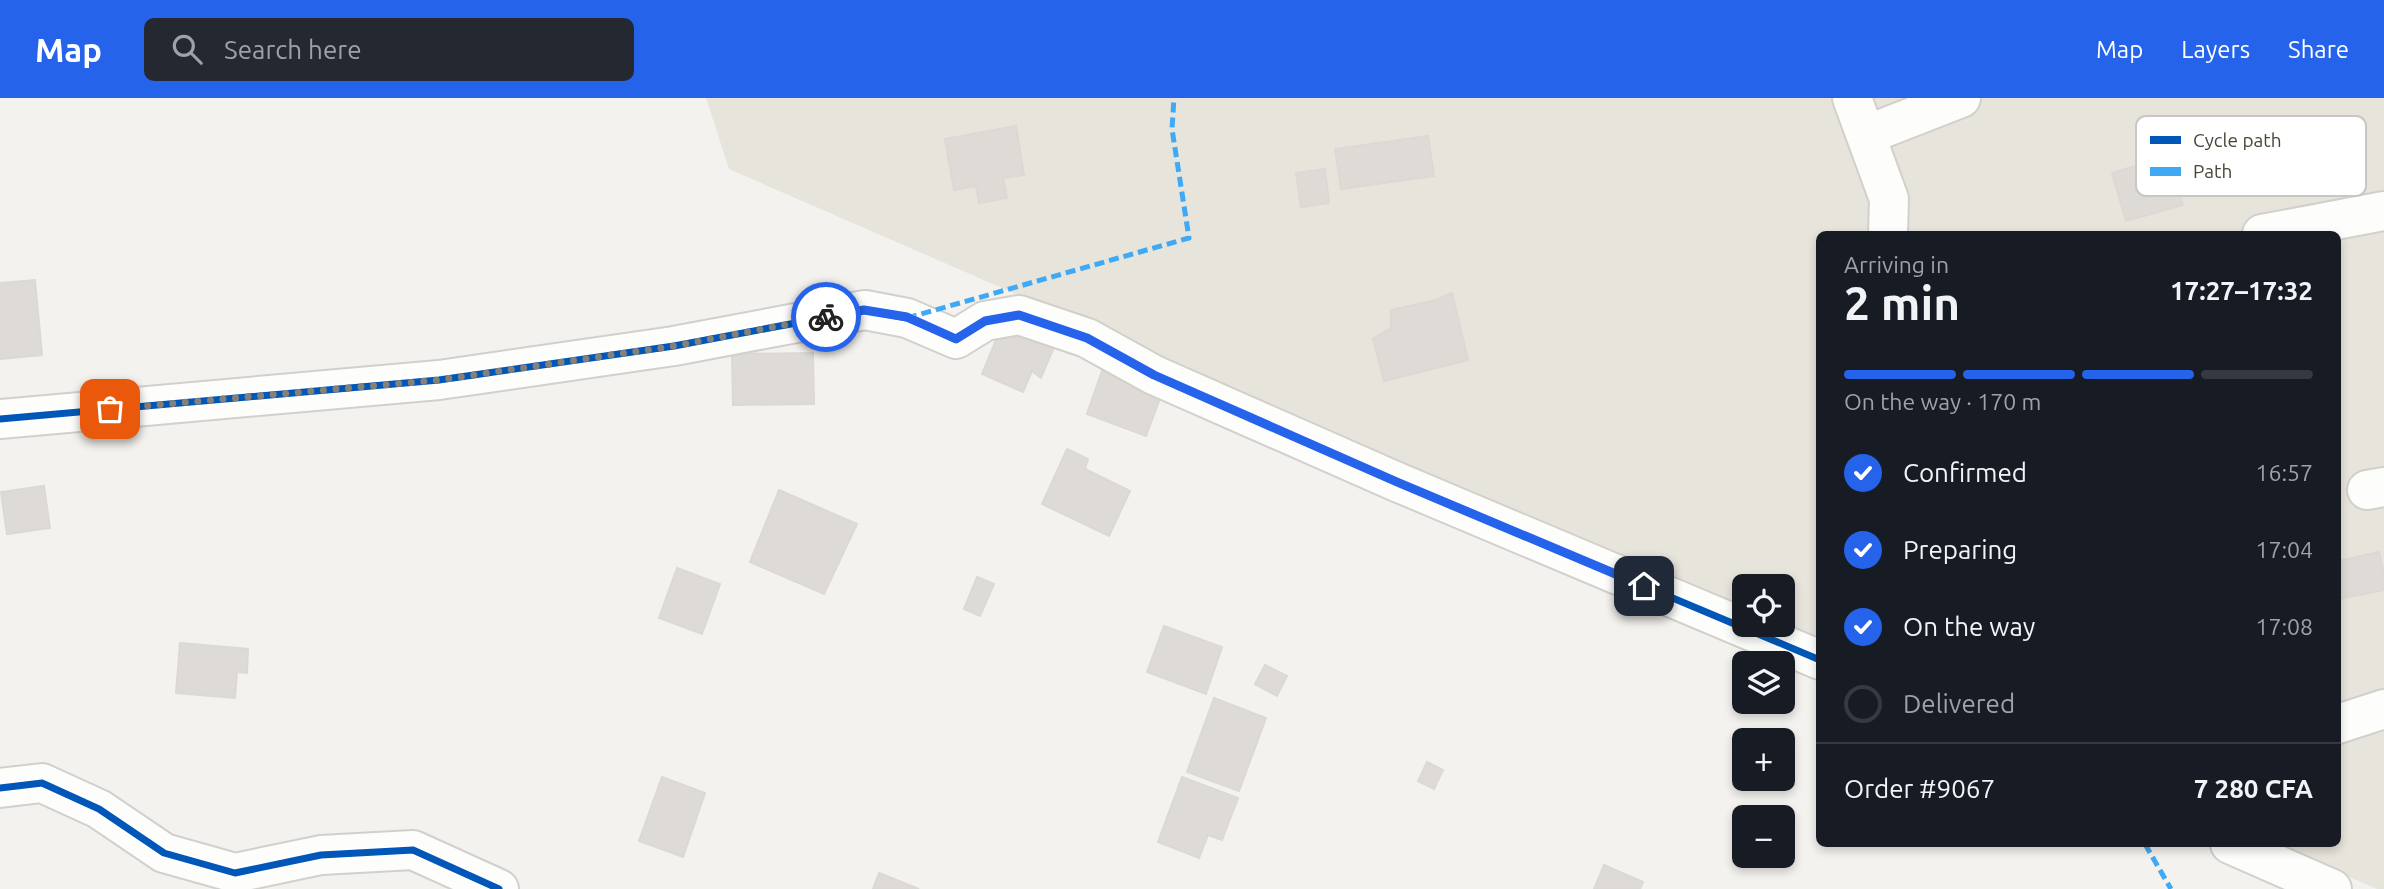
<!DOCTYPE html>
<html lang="en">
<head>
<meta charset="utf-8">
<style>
  :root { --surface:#171b24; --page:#242831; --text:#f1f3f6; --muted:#9ea1a6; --line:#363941; --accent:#2563eb }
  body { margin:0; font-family:Ubuntu,sans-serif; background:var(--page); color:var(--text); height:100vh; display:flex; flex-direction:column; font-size:26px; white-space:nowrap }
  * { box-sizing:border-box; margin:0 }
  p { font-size:23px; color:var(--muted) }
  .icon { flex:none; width:38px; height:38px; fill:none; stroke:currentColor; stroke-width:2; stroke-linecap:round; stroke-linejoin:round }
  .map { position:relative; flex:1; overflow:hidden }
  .panel { position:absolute; left:1816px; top:133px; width:525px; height:616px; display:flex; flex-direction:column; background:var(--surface); border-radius:10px; box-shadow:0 4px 10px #0003 }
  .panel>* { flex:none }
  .fabs { position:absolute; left:1732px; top:476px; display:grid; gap:14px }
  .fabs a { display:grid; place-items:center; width:63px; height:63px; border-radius:10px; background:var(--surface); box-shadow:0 4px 10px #0003; font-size:35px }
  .pin { position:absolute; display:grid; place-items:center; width:60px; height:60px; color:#fff; margin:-30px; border-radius:14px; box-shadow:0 4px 10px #0006 }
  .courier { position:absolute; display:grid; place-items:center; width:70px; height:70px; margin:-35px; border:5px solid #2563eb; border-radius:50%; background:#fff; color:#222; box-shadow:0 2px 9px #0007 }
  .head em { font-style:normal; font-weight:700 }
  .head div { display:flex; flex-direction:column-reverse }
  .head { display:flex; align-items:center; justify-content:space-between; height:119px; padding:0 28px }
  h1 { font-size:46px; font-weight:700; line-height:52px }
  .bar { display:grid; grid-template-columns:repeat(4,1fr); gap:10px 7px; align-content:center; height:84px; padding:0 28px }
  .bar i { height:9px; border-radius:5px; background:var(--line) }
  .bar .selected { background:var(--accent) }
  .bar p { grid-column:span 4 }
  .line { display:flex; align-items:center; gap:18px; padding:0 28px; border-top:2px solid var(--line) }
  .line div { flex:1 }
  ol { padding:0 28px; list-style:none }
  li { display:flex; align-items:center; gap:21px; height:77px }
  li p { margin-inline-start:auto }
  li .icon { padding:7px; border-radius:50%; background:var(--accent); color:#fff; stroke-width:4 }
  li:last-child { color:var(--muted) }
  li i { width:38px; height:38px; border:4px solid var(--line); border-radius:50% }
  header { display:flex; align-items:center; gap:42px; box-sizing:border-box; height:98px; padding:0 35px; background:var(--accent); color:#fff }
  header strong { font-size:33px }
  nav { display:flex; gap:38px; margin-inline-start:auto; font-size:24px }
  .search { width:490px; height:63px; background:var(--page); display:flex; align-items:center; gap:18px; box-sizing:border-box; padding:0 24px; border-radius:10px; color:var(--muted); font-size:26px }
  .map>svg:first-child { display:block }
  .residential { fill:#e7e4dc }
  .building { fill:#dedbd6; stroke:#dcd9d4; stroke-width:2 }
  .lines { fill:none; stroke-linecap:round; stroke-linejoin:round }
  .minor-casing { stroke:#d2d0cb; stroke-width:42 }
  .minor { stroke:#fdfdfc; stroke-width:38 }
  .quiet { stroke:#3fa9f5; stroke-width:5; stroke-dasharray:10 5; stroke-linecap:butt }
  .cycleway-casing { stroke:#fff; stroke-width:11 }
  .cycleway { stroke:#0057b8; stroke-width:7 }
  .done { stroke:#868178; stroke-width:7; stroke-dasharray:0 12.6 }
  .route { stroke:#2563eb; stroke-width:9 }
  .key { fill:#fff; stroke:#c9c7c4; stroke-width:2 }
  .key-label { font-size:19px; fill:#4b4439 }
</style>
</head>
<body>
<header>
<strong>Map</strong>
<div class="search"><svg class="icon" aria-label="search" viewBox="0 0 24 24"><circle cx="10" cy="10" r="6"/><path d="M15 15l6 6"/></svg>Search here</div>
<nav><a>Map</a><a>Layers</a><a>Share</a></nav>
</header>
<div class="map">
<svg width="2384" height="791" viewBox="0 0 2384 791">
  <rect width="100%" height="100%" fill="#f4f2ee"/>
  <path class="residential" d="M706,0H2384V791H2377L2273,746H2338V136H1820V547L1783,527V488H1745V514L729,71Z"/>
  <path class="building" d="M1016,28L1024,77L1003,80L1007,100L979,105L976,88L954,92L945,41Z
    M1428,38L1434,78L1341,91L1335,51Z
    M2168,58L2183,107L2126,123L2112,75Z
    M1325,71L1329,105L1301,109L1296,75Z
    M35,182L42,257L0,261V185Z
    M1452,195L1468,262L1384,283L1373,241L1391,230V212L1436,202Z
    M1002,227L1054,249L1041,280L1032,273L1023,294L982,276Z
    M813,255L814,306L733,307L732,256Z
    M1102,273L1162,295L1146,338L1087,316Z
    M1067,351L1088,361L1085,371L1130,393L1109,438L1042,406Z
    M44,388L50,430L7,436L1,394Z
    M779,392L857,426L824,496L750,464Z
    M2379,454L2384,476V492L2338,501V463Z
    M677,470L720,486L702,536L659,520Z
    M977,479L994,486L980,518L964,511Z
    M1164,528L1222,549L1206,596L1147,574Z
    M180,545L248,551L247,575L237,574L235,600L176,595Z
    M1265,567L1287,578L1277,598L1255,586Z
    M1214,600L1266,620L1239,693L1187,674Z
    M1427,664L1443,672L1434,691L1418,683Z
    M662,679L705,695L683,759L639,743Z
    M1182,679L1238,700L1222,742L1208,737L1199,760L1158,744Z
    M1604,767L1643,784L1640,791H1594Z
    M879,775L919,791H873Z"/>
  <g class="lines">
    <g class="minor-casing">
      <path id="minor" d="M1852,0L1889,101L1888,136
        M1866,37L1961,0
        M2262,136L2384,113
        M0,321L439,282L674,248L865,212L907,220L956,241L985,223L1019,217L1087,240L1154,277L1397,384L1820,562
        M2367,392L2384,389
        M2338,626L2384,611
        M0,690L42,685L99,711L164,755L235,775L321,757L413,752L499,791
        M2230,746L2332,791"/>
    </g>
    <use href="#minor" class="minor"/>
    <path class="quiet" d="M907,220L1189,140L1172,31L1174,0
      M2145,746L2171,791"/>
    <g class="cycleway-casing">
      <path id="cycleway" d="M0,321L439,282L674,248L865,212L907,220L956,241L985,223L1019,217L1087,240L1154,277L1397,384L1820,562
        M0,690L42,685L99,711L164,755L235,775L321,757L413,752L499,791"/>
    </g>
    <use href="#cycleway" class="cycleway"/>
  </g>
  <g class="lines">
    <path class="done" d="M110,311L439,282L674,248L826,219"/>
    <path class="route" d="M826,219L864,212L907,219L956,241L985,223L1019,217L1087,240L1154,277L1397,384L1644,488"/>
  </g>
  <rect x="2136" y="18" width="230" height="80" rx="10" class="key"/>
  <rect x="2150" y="38" width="31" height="8" fill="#0057b8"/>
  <rect x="2150" y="69" width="31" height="9" fill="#3fa9f5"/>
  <g class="key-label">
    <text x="2193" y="49">Cycle path</text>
    <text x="2193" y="80">Path</text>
  </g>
</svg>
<div class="fabs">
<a><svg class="icon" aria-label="locate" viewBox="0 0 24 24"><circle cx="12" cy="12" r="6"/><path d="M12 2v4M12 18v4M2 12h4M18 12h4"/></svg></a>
<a><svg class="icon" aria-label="layers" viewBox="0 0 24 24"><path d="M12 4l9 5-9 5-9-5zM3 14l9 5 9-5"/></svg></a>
<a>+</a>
<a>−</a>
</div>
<div class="pin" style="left:110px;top:311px;background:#ea580c"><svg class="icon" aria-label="bag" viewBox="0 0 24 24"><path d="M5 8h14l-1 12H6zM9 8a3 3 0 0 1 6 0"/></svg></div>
<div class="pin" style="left:1644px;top:488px;background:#1f2937"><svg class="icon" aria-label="home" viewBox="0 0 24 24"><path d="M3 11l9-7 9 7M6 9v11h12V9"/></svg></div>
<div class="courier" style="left:826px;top:219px"><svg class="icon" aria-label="bike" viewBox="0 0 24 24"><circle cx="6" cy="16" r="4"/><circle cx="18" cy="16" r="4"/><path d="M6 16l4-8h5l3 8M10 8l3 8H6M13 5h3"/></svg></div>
<section class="panel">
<div class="head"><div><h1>2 min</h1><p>Arriving in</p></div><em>17:27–17:32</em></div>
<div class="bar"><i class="selected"></i><i class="selected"></i><i class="selected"></i><i></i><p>On the way · 170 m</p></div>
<ol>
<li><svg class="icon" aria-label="check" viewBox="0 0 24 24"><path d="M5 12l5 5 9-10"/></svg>Confirmed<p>16:57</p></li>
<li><svg class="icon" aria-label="check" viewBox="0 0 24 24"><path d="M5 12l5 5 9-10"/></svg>Preparing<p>17:04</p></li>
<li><svg class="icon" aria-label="check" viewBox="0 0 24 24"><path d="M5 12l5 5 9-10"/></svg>On the way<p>17:08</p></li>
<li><i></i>Delivered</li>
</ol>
<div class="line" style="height:91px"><div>Order #9067</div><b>7 280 CFA</b></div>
</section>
</div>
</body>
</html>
